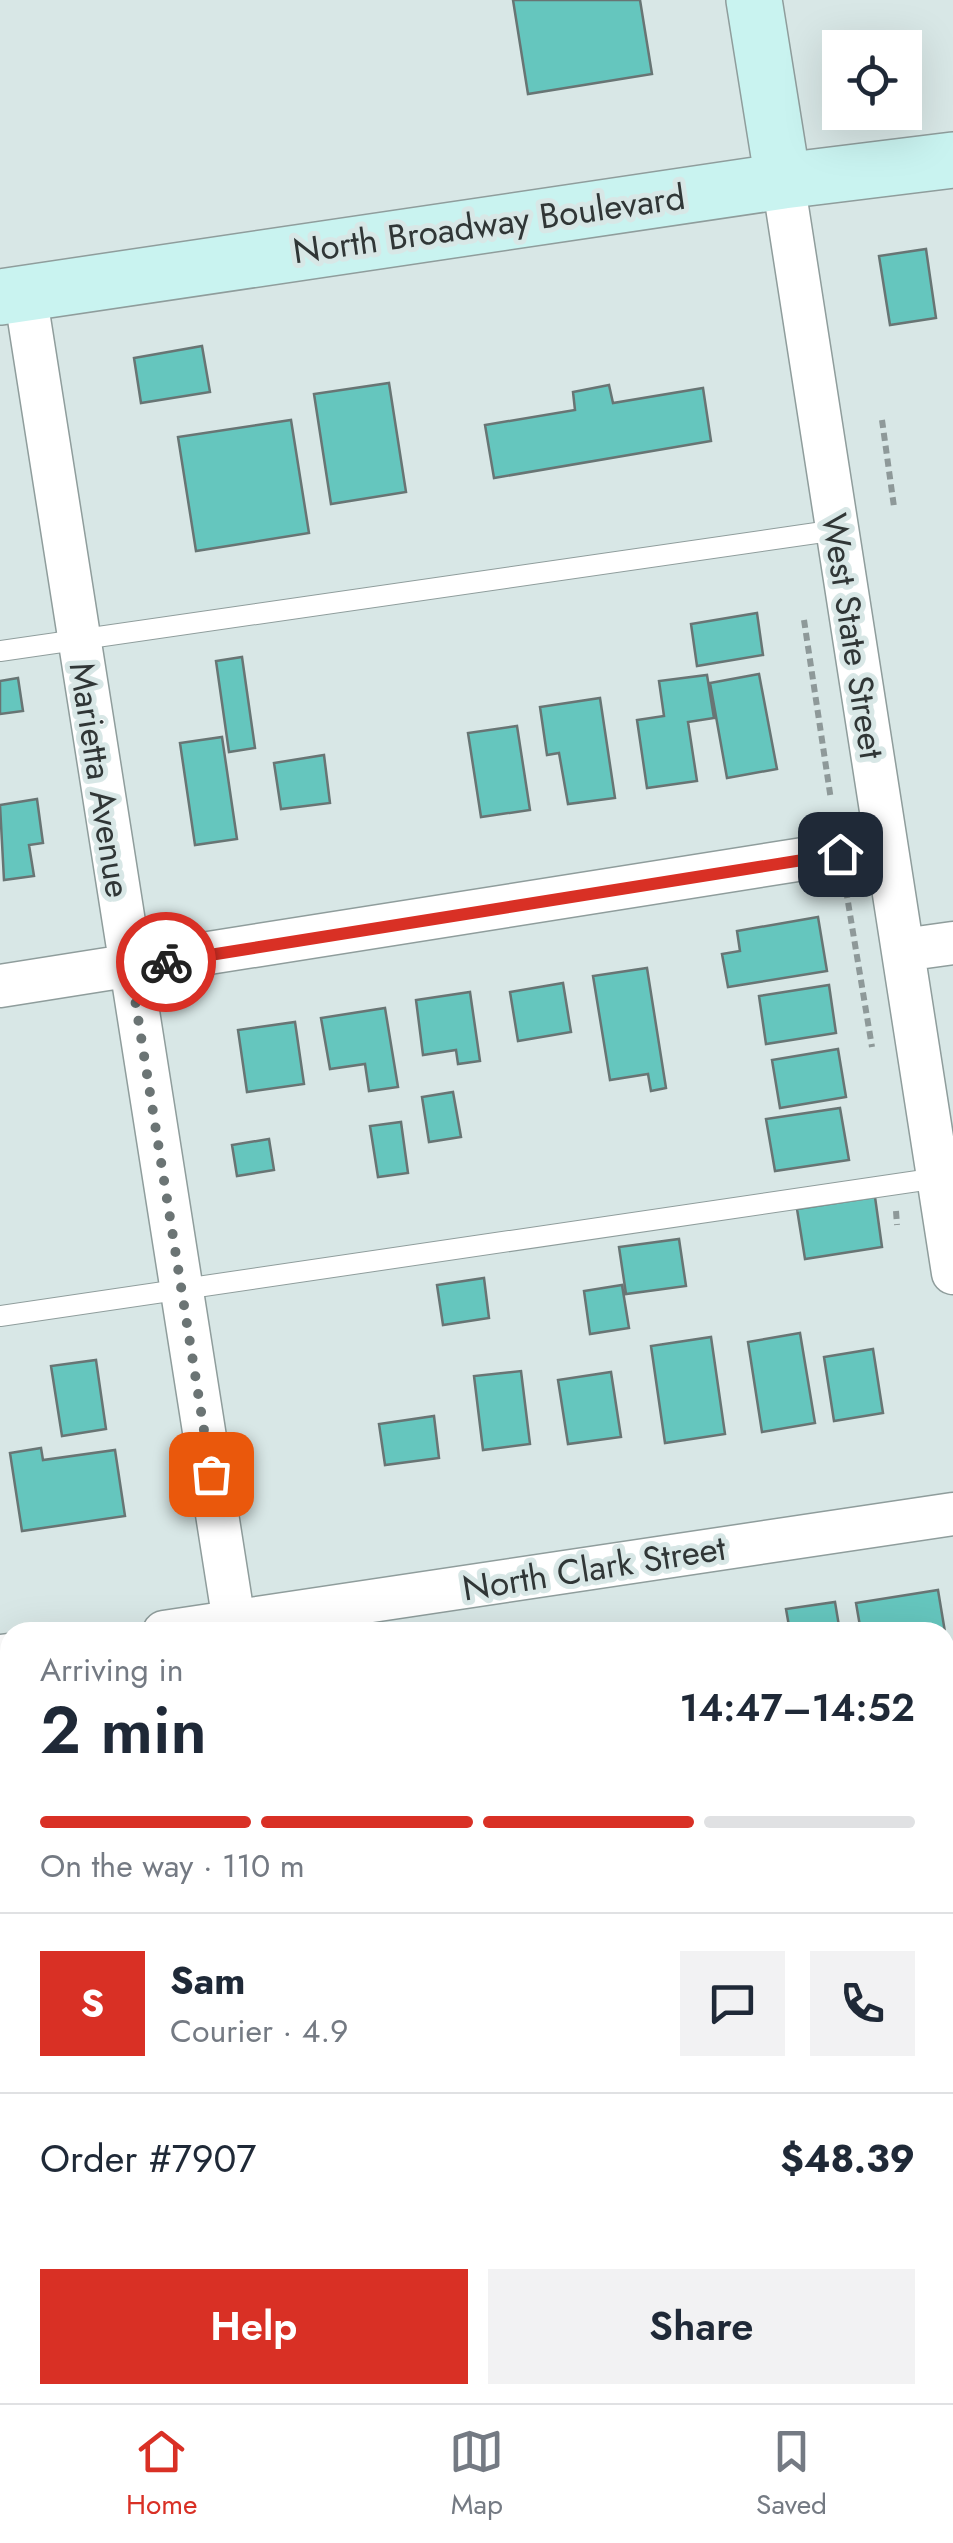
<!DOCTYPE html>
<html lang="en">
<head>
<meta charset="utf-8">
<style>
  :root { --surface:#fff; --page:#f2f2f3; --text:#1f2937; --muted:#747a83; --line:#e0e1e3; --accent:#d93025 }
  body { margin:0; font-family:Jost,sans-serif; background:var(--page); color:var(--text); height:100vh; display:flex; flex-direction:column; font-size:38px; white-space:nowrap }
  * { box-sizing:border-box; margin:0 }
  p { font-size:32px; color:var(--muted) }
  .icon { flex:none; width:55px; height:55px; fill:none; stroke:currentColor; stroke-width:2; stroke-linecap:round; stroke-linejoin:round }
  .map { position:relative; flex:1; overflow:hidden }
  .side { position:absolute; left:0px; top:1622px; width:955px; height:782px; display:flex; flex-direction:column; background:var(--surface); border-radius:30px 30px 0 0; box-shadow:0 10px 40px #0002 }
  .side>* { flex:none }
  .controls { position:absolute; left:822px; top:30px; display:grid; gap:20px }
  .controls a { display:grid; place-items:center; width:100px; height:100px; border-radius:0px; background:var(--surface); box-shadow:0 10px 40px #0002; font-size:50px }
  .pin { position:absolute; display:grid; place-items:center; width:85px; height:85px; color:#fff; margin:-42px; border-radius:20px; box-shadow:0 5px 15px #0006 }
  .courier { position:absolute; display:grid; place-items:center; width:100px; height:100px; margin:-50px; border:8px solid #d93025; border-radius:50%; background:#fff; color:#222; box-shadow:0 2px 12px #0007 }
  .summary em { font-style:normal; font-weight:600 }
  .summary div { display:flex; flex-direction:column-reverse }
  .summary { display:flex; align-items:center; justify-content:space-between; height:170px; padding:0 40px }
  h1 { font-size:65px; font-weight:600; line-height:75px }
  .bar { display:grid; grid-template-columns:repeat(4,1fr); gap:15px 10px; align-content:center; height:120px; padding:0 40px }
  .bar i { height:12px; border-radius:8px; background:var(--line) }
  .bar .active { background:var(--accent) }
  .bar p { grid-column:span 4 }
  .line { display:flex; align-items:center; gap:25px; padding:0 40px; border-top:2px solid var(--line) }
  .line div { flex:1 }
  .round { display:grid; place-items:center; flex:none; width:105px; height:105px; border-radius:0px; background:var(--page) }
  .action { display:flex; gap:20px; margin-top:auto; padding:20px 40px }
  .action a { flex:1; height:115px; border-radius:0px; background:var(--accent); color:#fff; font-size:40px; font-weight:600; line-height:115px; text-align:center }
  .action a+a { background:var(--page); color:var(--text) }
  .tabs { display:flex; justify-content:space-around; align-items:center; height:140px; border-top:2px solid var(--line); background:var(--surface); font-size:28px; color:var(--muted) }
  .tabs a { display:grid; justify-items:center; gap:5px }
  .tabs .active { color:var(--accent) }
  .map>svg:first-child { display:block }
  .building { fill:#65c6be; stroke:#687574; stroke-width:2.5 }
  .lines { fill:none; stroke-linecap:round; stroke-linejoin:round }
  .service-casing { stroke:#8f9d9c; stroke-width:22 }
  .minor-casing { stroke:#8f9d9c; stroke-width:45 }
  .secondary-casing { stroke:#8f9d9c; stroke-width:58 }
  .path { stroke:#8e9999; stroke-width:6; stroke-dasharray:8 5; stroke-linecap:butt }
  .service { stroke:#fff; stroke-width:20 }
  .minor { stroke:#fff; stroke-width:42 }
  .secondary { stroke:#c9f3f0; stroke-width:55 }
  .rail { stroke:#424949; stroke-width:8; stroke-dasharray:15 8; stroke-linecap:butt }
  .done { stroke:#6b7474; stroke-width:10; stroke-dasharray:0 18 }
  .route { stroke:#d93025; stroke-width:12 }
  .labels { text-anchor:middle; stroke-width:10; stroke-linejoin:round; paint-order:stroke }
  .street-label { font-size:35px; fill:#303636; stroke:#d8e7e6 }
</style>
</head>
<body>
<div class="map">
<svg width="953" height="2403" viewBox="0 0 953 2403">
  <rect width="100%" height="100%" fill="#d8e7e6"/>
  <path class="building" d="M513,0H640L652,74L528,94Z
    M926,249L936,318L890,325L879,256Z
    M202,346L210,392L141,403L134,358Z
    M389,383L406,492L331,504L314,394Z
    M609,385L613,403L703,388L711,441L494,478L485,425L575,410L573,392Z
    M291,420L309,533L196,551L178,437Z
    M757,613L763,655L697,666L691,624Z
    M242,657L255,748L229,752L216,661Z
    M759,674L777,769L727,778L710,683Z
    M707,675L714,718L688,722L697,781L647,788L637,720L664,716L659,681Z
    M18,678L23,711L0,714V681Z
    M600,698L615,798L568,804L559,753L547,755L540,707Z
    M517,726L530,810L481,817L468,733Z
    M222,737L237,839L195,845L180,743Z
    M324,755L330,803L281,809L274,763Z
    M37,799L43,843L29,845L34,876L4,880L0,805Z
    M818,917L827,971L728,987L722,954L740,951L737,931Z
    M647,968L666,1088L651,1091L648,1074L610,1080L593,976Z
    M563,983L571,1032L518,1041L510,992Z
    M829,985L836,1033L766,1044L759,996Z
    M470,992L480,1061L458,1064L456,1050L423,1055L416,1000Z
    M385,1008L398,1087L369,1091L365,1064L330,1069L321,1018Z
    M295,1022L304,1084L247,1092L238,1030Z
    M838,1049L846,1097L780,1108L772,1060Z
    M453,1092L461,1137L429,1142L422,1097Z
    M840,1108L849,1160L775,1171L766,1119Z
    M401,1122L408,1173L378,1177L370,1126Z
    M269,1139L274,1170L237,1176L232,1145Z
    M875,1197L882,1247L805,1259L797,1209Z
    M679,1239L686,1286L626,1294L619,1247Z
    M484,1278L489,1318L443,1325L437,1285Z
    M622,1285L629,1328L590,1334L584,1291Z
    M800,1333L815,1423L762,1432L748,1342Z
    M711,1337L725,1434L665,1443L651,1346Z
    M873,1349L883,1413L834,1421L824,1357Z
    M96,1360L106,1429L62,1436L51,1366Z
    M521,1371L530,1444L483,1450L474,1376Z
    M611,1372L621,1437L568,1444L558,1380Z
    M434,1416L439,1458L385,1465L379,1424Z
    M41,1448L43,1460L115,1450L125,1516L22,1531L10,1453Z
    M938,1590L945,1632H861L856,1603Z
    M835,1602L840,1632H790L786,1609Z
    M748,1624L750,1632H701V1631Z
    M10,1758V1811L1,1812L5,1838L0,1839V1759Z
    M948,1766L953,1820L945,1821V1767Z
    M953,2126V2189L945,2190V2128Z
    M10,2284V2344L0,2346V2285Z
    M479,2395H536L537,2403H480Z
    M587,2395H626L627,2403H588Z"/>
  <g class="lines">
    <g class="service-casing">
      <path id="service" d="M0,651L837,530
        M0,1316L938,1178"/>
    </g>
    <g class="minor-casing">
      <path id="minor" d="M783,181L953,1273
        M25,293L234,1622
        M903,950L953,943
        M0,986L886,846
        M164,1632L953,1514
        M0,1656L10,1655
        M945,1863L953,1861
        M945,2072L953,2071
        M0,2208L10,2207"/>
    </g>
    <g class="secondary-casing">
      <path id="secondary" d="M754,0L783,181
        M0,297L783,181L953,160"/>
    </g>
    <path class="path" d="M882,420L894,507
      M804,620L831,800
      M846,890L872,1047
      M896,1211L897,1225"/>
    <use href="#service" class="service"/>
    <use href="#minor" class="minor"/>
    <use href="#secondary" class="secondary"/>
    <path class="rail" d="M945,1953L953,1952
      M0,2093L10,2091"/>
  </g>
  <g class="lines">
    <path class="done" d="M166,962L130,968L211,1474"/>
    <path class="route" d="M166,962L840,854"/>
  </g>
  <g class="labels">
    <g class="street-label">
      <text transform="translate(489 224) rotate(-8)" y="12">North Broadway Boulevard</text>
      <text transform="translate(853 636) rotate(81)" y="12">West State Street</text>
      <text transform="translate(100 780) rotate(81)" y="12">Marietta Avenue</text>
      <text transform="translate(594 1568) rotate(-9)" y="12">North Clark Street</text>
    </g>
  </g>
</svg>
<div class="controls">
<a><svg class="icon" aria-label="locate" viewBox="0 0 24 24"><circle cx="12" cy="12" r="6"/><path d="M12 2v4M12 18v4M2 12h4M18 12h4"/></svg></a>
</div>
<div class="pin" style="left:211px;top:1474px;background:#ea580c"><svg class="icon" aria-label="bag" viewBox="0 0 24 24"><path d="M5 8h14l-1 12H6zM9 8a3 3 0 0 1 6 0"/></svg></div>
<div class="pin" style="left:840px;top:854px;background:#1f2937"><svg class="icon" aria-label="home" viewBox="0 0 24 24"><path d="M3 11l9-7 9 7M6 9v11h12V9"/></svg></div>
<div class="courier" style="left:166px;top:962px"><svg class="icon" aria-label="bike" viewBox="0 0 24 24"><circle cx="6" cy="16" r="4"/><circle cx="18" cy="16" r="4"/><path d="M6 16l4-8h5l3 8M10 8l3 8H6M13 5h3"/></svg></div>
<section class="side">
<div class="summary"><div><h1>2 min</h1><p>Arriving in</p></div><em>14:47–14:52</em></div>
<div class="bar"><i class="active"></i><i class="active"></i><i class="active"></i><i></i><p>On the way · 110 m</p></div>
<div class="line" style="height:180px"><b class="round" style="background:var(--accent);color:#fff">S</b><div><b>Sam</b><p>Courier · 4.9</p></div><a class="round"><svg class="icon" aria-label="chat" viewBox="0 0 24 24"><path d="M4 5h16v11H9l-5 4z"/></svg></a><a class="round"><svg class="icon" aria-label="phone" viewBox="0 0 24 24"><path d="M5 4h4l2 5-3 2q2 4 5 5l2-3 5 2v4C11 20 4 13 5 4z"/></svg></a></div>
<div class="line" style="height:130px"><div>Order #7907</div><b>$48.39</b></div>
<div class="action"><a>Help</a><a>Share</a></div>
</section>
</div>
<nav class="tabs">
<a class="active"><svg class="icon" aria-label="home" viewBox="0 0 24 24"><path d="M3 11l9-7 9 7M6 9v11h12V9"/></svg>Home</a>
<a><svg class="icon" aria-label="map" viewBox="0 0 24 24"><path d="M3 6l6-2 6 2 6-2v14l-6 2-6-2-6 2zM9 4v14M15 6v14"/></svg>Map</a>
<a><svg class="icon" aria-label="saved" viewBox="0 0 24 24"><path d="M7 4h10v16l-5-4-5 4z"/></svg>Saved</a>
</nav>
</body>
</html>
